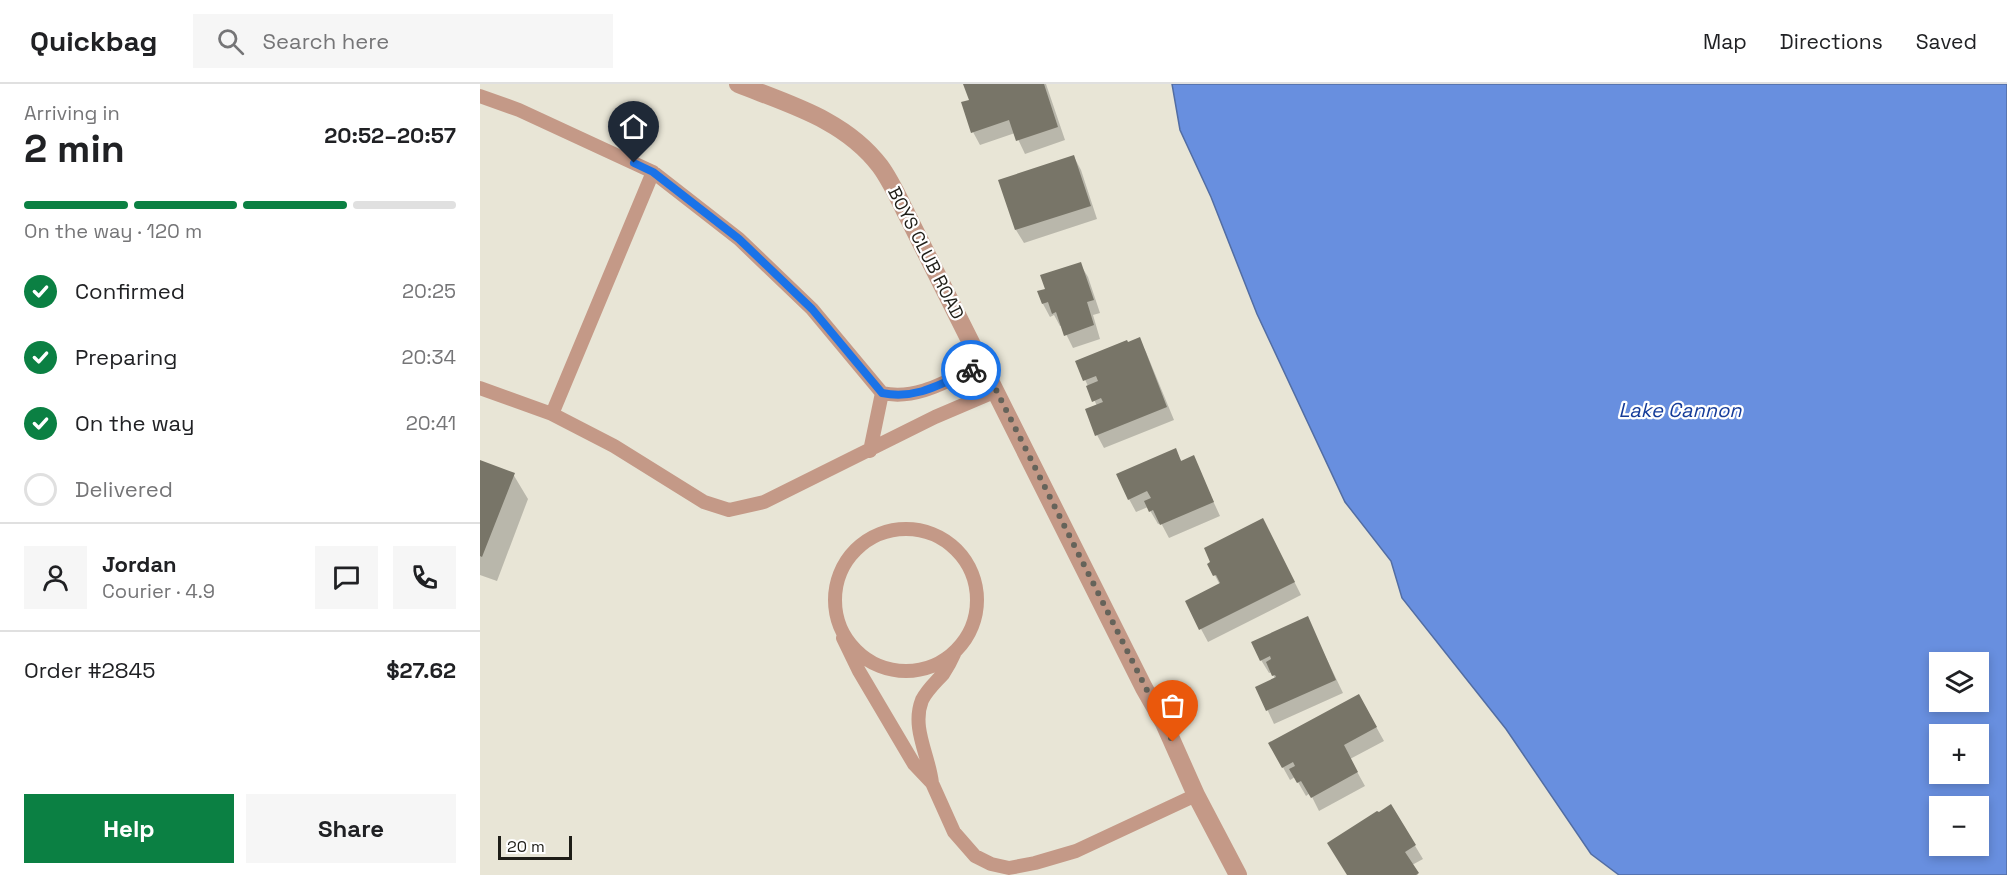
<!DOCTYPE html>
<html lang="en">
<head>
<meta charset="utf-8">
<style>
  :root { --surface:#fff; --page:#f6f6f6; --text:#202124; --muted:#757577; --line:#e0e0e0; --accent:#0b8043 }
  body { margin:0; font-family:"Space Grotesk",sans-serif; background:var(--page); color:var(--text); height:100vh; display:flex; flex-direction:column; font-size:22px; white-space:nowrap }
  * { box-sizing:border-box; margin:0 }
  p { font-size:20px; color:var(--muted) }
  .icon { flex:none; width:33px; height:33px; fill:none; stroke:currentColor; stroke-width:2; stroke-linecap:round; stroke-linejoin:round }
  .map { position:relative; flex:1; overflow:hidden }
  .sheet { display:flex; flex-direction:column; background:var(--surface); width:480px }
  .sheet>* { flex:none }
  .tools { position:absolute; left:1449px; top:568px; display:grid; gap:12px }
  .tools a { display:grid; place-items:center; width:60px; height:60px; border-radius:0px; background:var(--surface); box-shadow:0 3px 9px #0003; font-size:30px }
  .scale { position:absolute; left:18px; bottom:15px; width:74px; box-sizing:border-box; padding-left:6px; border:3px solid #1e1d17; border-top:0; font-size:16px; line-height:21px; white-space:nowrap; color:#1e1d17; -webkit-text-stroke:4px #fff; paint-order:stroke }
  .pin { position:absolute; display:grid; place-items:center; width:51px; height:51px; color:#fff; margin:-62px -26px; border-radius:50% 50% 50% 0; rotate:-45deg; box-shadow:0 0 6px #0007 }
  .pin .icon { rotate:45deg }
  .courier { position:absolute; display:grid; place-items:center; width:60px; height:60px; margin:-30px; border:4px solid #1a73e8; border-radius:50%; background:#fff; color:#222; box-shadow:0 2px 8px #0007 }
  .headline em { font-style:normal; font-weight:700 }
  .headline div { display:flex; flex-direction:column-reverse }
  .headline { display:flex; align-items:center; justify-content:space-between; height:102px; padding:0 24px }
  h1 { font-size:39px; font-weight:700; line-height:45px }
  .bar { display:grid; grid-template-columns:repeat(4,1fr); gap:9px 6px; align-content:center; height:72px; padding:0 24px }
  .bar i { height:8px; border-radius:4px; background:var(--line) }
  .bar .current { background:var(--accent) }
  .bar p { grid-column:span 4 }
  .line { display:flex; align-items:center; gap:15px; padding:0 24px; border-top:2px solid var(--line) }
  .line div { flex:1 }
  .round { display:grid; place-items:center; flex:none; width:63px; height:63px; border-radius:0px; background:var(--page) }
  ol { padding:0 24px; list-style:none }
  li { display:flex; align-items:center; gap:18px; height:66px }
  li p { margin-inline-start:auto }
  li .icon { padding:6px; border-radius:50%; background:var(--accent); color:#fff; stroke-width:4 }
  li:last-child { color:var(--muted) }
  li i { width:33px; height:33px; border:3px solid var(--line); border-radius:50% }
  .action { display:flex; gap:12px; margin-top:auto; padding:12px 24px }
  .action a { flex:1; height:69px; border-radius:0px; background:var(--accent); color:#fff; font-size:24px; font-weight:700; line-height:69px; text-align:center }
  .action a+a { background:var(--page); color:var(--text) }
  header { display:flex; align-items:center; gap:36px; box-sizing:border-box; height:84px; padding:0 30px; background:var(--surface); border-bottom:2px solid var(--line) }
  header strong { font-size:28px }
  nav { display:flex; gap:33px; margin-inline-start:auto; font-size:21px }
  .search { width:420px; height:54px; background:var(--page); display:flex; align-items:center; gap:15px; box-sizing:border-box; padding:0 21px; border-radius:0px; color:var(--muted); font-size:22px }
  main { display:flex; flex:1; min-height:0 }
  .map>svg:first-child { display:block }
  .water { fill:#688fdf; stroke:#526da3; stroke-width:1.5; fill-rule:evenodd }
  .shadow { fill:#0003 }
  .building { fill:#787568 }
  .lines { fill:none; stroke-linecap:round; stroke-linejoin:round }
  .service { stroke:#c49987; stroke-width:14 }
  .minor { stroke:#c49987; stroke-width:18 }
  .done { stroke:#65635a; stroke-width:6; stroke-dasharray:0 10.8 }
  .route { stroke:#1a73e8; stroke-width:8 }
  .labels { text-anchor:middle; stroke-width:4.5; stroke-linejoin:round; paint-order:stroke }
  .street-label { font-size:18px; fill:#1e1d17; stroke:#fff }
  .water-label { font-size:20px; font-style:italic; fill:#153c99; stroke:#fff }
</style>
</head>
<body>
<header>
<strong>Quickbag</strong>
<div class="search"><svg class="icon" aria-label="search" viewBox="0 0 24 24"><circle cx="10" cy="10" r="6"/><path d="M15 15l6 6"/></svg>Search here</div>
<nav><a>Map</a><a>Directions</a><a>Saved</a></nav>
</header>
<main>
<section class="sheet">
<div class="headline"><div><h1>2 min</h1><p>Arriving in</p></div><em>20:52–20:57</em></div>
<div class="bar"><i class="current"></i><i class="current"></i><i class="current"></i><i></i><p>On the way · 120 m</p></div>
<ol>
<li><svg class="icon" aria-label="check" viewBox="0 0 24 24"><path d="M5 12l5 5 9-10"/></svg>Confirmed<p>20:25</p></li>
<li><svg class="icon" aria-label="check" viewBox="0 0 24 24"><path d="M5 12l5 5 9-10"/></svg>Preparing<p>20:34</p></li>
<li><svg class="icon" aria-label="check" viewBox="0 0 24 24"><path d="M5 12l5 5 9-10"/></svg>On the way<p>20:41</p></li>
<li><i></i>Delivered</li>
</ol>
<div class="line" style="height:108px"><a class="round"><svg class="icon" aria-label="person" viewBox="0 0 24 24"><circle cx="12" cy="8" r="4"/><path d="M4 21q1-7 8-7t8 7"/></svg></a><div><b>Jordan</b><p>Courier · 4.9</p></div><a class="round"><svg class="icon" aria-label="chat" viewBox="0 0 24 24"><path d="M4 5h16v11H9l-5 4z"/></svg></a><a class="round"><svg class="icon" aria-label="phone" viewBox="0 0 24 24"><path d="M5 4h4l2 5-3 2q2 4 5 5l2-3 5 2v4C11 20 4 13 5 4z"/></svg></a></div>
<div class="line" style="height:78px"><div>Order #2845</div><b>$27.62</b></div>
<div class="action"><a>Help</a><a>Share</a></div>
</section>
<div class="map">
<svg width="1527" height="791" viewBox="0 0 1527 791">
  <rect width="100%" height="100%" fill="#e8e5d6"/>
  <path class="water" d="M692,0H1527V791H1139L1111,770L1026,645L922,514L911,477L865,418L777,230L731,113L700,46ZM1460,579H1498V618H1460ZM1460,651H1498V690H1460ZM1460,723H1498V762H1460Z"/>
  <path class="shadow" d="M485,0H566L585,56L545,70L535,49L500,61L493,48L491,16Z
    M594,73L601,86L617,135L544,159L536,146L520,97Z
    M600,180L608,193L620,229L613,231L620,255L593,264L582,242H580L574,231L570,233L563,220L567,206Z
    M659,255L666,268L694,336L624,364L617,351V322L597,278Z
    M695,366L702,378L713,373L740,432L689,454L681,439L678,440L668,423L656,428L649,415Z
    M0,377L33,390L48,415L17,497L0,491Z
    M790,449L821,511L728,558L721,545L740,501L729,480Z
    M827,534L863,609L794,640L777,603L795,595L792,588L789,589L781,576Z
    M879,612L904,657L870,675L885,702L839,727L830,709L826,712L815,693L810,696L790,660Z
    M911,722L943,775L932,781L938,791H868L898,730Z"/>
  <path class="building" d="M483,0H564L578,43L536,57L529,36L491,49L481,18L489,16Z
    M594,71L611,122L535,146L518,96Z
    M601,178L614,216L607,218L614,241L584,252L576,228L572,230L568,218L562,220L557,207L565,205L560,191Z
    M660,253L687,323L615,352L605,325L623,318L621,314L612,318L606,302L618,297L616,292L603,297L595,277L647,256L648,258Z
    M696,364L701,377L714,371L734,418L680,441L673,426L669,428L664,417L671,414L667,407L648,416L636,390Z
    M0,376L35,389L2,473L0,472Z
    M783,434L815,498L719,546L705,517L740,499L736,491L733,492L727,480L730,478L724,464Z
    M828,532L856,596L786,627L775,603L796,593L795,591L792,592L786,578L791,575L790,572L780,577L771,558Z
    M879,610L897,643L864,661L878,688L831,714L821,697L817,699L809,685L815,682L813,678L802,684L788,659Z
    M911,720L936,761L925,768L939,789L936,791H867L847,759L897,727L899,728Z"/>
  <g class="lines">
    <path class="service" d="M0,12L39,26L173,88L259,155L332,225L402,309C438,317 470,295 503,280
      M0,304L72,330L134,362L224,418L249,426L284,418L455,333L516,307
      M72,330L173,88
      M390,367L402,309
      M355 516a71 71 0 1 1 142 0a71 71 0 1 1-142 0Z
      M363,554L379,587L434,680L452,699L474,748L495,772L511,780L529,784L555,779L596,767L716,711
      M452,699C449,671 431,644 442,616C447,606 455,599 463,590C467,584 471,577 474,570"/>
    <path class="minor" d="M258,0C311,21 365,36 400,82C411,97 419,115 427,131L664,604L684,639L716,711L758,791"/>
  </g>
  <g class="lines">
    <path class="done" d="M491,286L503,280L693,658"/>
    <path class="route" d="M154,79L173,88L259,155L332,225L402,309C436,316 461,300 491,286"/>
  </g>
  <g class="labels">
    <g class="street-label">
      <text transform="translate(446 169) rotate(63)" y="6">BOYS CLUB ROAD</text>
    </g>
    <g class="water-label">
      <text x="1200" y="333">Lake Cannon</text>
    </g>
  </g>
</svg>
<div class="tools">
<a><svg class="icon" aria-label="layers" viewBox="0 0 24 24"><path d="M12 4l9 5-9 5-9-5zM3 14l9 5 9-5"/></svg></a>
<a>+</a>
<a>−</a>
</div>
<div class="scale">20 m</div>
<div class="pin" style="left:693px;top:658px;background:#ea580c"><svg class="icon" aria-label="bag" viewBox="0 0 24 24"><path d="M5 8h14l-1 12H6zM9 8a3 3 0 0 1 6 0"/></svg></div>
<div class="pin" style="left:154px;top:79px;background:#1f2937"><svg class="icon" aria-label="home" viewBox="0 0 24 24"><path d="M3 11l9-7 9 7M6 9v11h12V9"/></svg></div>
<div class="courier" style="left:491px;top:286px"><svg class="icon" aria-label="bike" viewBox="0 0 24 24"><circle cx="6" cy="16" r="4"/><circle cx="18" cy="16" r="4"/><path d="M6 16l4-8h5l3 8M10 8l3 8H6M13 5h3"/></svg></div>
</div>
</main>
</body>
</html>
